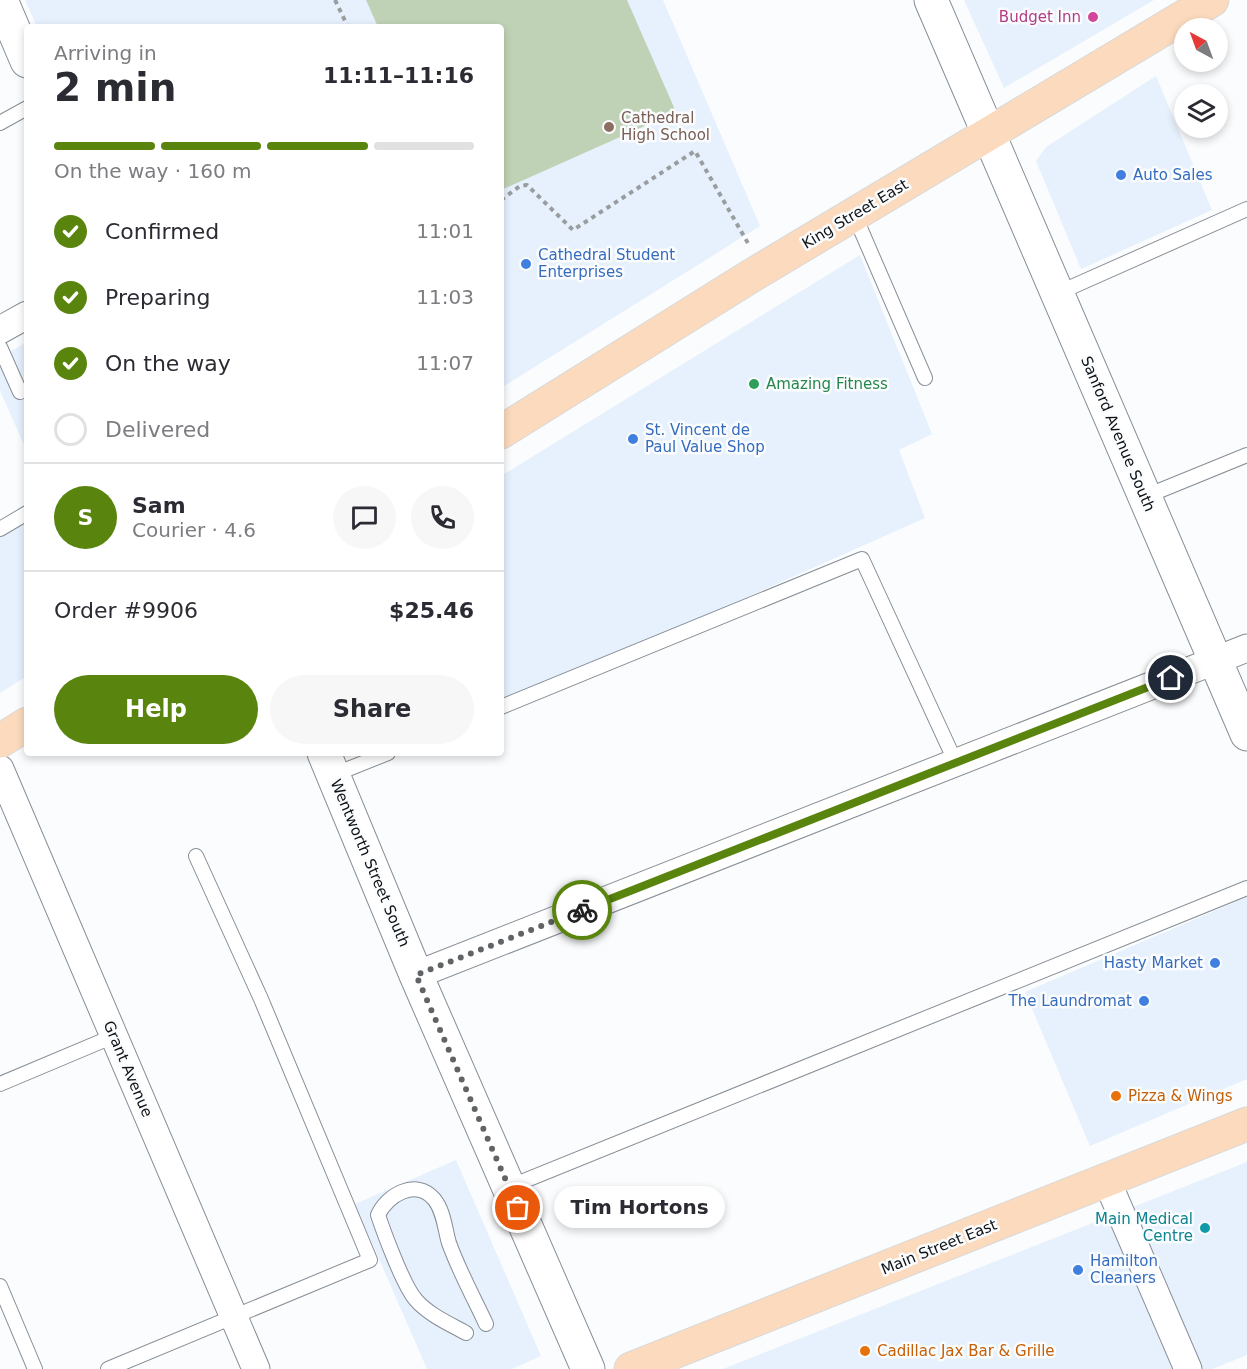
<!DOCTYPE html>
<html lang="en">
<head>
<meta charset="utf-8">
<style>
  :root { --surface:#fff; --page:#f7f7f7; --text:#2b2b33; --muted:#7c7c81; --line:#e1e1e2; --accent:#59840e }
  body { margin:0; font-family:"DejaVu Sans",sans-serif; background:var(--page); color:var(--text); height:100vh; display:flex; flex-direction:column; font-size:22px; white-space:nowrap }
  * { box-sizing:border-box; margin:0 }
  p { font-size:20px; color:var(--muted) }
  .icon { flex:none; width:33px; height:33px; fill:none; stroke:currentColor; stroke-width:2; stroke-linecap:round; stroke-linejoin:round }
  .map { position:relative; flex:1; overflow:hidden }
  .side { position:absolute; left:24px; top:24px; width:480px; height:732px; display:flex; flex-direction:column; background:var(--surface); border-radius:6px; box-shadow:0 3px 9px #0003 }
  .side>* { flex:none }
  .needle { width:39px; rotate:319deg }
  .tools { position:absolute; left:1174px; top:18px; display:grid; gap:12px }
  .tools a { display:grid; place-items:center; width:54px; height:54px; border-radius:50%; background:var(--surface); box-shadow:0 3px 9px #0003; font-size:30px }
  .pin { position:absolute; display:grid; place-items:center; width:51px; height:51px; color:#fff; margin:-26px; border:3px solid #fff; border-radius:50%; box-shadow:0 2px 6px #0007 }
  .courier { position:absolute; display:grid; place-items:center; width:60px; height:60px; margin:-30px; border:4px solid #59840e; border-radius:50%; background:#fff; color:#222; box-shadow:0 2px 8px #0007 }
  .bubble { position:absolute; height:42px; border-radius:21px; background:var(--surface); box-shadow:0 3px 9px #0003; font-size:20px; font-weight:800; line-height:42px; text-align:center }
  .summary em { font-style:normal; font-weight:800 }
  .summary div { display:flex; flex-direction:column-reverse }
  .summary { display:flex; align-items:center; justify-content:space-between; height:102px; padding:0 30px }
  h1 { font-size:39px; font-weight:800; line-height:45px }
  .bar { display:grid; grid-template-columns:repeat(4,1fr); gap:9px 6px; align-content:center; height:72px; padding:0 30px }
  .bar i { height:8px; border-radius:4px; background:var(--line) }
  .bar .current { background:var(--accent) }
  .bar p { grid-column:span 4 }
  .line { display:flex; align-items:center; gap:15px; padding:0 30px; border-top:2px solid var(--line) }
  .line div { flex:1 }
  .round { display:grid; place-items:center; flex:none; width:63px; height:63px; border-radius:32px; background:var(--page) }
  ol { padding:0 30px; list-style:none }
  li { display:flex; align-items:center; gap:18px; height:66px }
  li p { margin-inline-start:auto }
  li .icon { padding:6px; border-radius:50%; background:var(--accent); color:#fff; stroke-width:4 }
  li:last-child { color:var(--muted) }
  li i { width:33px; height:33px; border:3px solid var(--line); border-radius:50% }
  .action { display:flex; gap:12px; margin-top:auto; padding:12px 30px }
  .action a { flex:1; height:69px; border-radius:36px; background:var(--accent); color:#fff; font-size:24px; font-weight:800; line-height:69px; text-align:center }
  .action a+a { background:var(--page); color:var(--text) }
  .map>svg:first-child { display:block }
  .built { fill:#e6f1fd }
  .green { fill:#c0d2b5 }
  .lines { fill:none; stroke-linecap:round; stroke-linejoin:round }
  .lane-casing { stroke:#878e97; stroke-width:16 }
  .street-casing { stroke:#878e97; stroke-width:29 }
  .secondary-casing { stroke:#878e97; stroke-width:35 }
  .primary-casing { stroke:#d9d9da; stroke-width:35 }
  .path { stroke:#9a9d9f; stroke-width:4; stroke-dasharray:4.5 4.5; stroke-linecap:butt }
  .lane { stroke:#fff; stroke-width:14 }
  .street { stroke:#fff; stroke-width:27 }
  .secondary { stroke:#fff; stroke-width:33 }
  .primary { stroke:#fbdabd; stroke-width:33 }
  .done { stroke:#616466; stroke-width:6; stroke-dasharray:0 10.8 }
  .route { stroke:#59840e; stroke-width:8 }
  .hotel-dot { fill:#d1479c; stroke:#fafcfd; stroke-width:2 }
  .education-dot { fill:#8d6e63; stroke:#fafcfd; stroke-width:2 }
  .shop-dot { fill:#3f7fe0; stroke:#fafcfd; stroke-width:2 }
  .leisure-dot { fill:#2e9e5b; stroke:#fafcfd; stroke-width:2 }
  .food-dot { fill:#e8710a; stroke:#fafcfd; stroke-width:2 }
  .culture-dot { fill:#0f9aa8; stroke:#fafcfd; stroke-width:2 }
  .labels { text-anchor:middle; stroke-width:5; stroke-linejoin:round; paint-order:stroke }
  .hotel-label { font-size:15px; fill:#b23c85; stroke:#fafcfd; text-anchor:end }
  .education-label { font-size:15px; fill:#785e54; stroke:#fafcfd; text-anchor:start }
  .shop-label { font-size:15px; fill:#366cbe; stroke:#fafcfd; text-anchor:start }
  .street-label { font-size:15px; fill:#0f1215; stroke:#fafcfd }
  .leisure-label { font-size:15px; fill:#27864d; stroke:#fafcfd; text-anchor:start }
  .food-label { font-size:15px; fill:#c56008; stroke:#fafcfd; text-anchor:start }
  .culture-label { font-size:15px; fill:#0d838f; stroke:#fafcfd; text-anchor:end }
</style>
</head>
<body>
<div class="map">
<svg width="1247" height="1369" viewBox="0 0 1247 1369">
  <rect width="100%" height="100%" fill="#fafcfd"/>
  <path class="built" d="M25,0H663L760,226L501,388V27H37Z
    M964,0H1154L1004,88Z
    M1156,76L1212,210L1081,269L1036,161L1046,147Z
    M860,255L932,434L899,450L925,518L608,659L501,700V476Z
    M27,342V451L0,391V357Z
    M27,516V676L0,693V533Z
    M1247,897V1079L1090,1146L1025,992Z
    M456,1160L541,1356L512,1369H427L355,1204Z
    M1247,1162V1355L1212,1369H723Z"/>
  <path class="green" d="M366,0H627L676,112L501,190V27H378Z"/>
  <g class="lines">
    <g class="lane-casing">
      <path id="lane" d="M0,123L27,108
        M854,214L925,378
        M1058,293L1247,209
        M0,347L20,392
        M1144,497L1247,455
        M0,529L27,513
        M501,707L862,559L956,763
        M333,775L388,753
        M0,1084L114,1036
        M509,1187L1247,888
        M0,1286L35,1369
        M466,1333C450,1324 429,1315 416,1300C404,1287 384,1233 378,1215C387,1195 416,1178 434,1199C444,1211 445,1230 449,1243C459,1271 474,1298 486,1324
        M108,1369L370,1260L261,999L196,856"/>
    </g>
    <g class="street-casing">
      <path id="street" d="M0,330L27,315
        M0,769L256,1369
        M416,975L1247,648
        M1107,1181L1188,1369"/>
    </g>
    <g class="secondary-casing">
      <path id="secondary" d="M1,0L27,61
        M931,0L1247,734
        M324,753L416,975L588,1369"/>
    </g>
    <g class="primary-casing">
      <path id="primary" d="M501,432L751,276L1212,0
        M0,741L27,724
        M631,1369L1247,1124"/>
    </g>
    <path class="path" d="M335,0L348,27
      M501,200L520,186L527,185L573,230L695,151L749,245"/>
    <use href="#lane" class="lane"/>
    <use href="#street" class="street"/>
    <use href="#secondary" class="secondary"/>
    <use href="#primary" class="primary"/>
  </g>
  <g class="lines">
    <path class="done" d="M518,1208L416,975L582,910"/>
    <path class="route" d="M582,910L1171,678"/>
  </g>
  <circle class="hotel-dot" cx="1093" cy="17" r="6"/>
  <circle class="education-dot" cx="609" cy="127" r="6"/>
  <g class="shop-dot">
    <circle cx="1121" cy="175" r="6"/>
    <circle cx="526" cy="264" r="6"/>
    <circle cx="633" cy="439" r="6"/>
    <circle cx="1215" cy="963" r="6"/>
    <circle cx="1144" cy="1001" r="6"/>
    <circle cx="1078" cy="1270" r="6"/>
  </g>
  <circle class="leisure-dot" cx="754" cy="384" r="6"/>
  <g class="food-dot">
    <circle cx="1116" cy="1096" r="6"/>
    <circle cx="865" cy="1351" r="6"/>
  </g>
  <circle class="culture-dot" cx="1205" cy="1228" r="6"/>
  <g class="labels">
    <g class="hotel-label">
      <text x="1081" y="22">Budget Inn</text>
    </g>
    <g class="education-label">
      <text x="621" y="123">Cathedral<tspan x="621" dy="17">High School</tspan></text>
    </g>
    <g class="shop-label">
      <text x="1133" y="180">Auto Sales</text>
      <text x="538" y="260">Cathedral Student<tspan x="538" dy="17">Enterprises</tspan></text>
      <text x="645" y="435">St. Vincent de<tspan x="645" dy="17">Paul Value Shop</tspan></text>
      <text x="1203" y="968" text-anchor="end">Hasty Market</text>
      <text x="1132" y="1006" text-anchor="end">The Laundromat</text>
      <text x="1090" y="1266">Hamilton<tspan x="1090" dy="17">Cleaners</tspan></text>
    </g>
    <g class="street-label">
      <text transform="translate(855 214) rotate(-31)" y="5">King Street East</text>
      <text transform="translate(1118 434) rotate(67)" y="5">Sanford Avenue South</text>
      <text transform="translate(370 863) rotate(67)" y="5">Wentworth Street South</text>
      <text transform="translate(128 1069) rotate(67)" y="5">Grant Avenue</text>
      <text transform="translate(939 1247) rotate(-22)" y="5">Main Street East</text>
    </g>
    <g class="leisure-label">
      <text x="766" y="389">Amazing Fitness</text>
    </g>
    <g class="food-label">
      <text x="1128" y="1101">Pizza &amp; Wings</text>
      <text x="877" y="1356">Cadillac Jax Bar &amp; Grille</text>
    </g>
    <g class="culture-label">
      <text x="1193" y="1224">Main Medical<tspan x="1193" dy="17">Centre</tspan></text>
    </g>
  </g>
</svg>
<div class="tools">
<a><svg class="needle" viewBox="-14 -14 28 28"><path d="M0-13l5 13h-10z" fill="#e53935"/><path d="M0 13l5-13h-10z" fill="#7c7c81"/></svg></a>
<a><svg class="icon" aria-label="layers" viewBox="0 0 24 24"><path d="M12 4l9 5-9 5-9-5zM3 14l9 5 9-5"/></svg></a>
</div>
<div class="pin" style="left:518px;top:1208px;background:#ea580c"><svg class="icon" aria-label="bag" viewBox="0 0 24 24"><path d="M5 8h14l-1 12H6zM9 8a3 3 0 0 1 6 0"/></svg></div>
<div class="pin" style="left:1171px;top:678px;background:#1f2937"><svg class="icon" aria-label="home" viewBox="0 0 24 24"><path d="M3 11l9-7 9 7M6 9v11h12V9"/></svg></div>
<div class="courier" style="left:582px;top:910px"><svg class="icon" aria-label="bike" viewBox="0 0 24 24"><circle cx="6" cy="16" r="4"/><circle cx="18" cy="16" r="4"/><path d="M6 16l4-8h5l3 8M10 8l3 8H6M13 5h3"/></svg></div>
<div class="bubble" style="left:554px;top:1186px;width:171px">Tim Hortons</div>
<section class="side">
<div class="summary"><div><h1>2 min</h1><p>Arriving in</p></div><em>11:11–11:16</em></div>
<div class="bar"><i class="current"></i><i class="current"></i><i class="current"></i><i></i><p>On the way · 160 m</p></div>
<ol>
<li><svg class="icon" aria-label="check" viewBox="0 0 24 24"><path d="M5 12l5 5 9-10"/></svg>Confirmed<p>11:01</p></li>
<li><svg class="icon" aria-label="check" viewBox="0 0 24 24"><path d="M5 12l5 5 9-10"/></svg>Preparing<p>11:03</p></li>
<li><svg class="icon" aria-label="check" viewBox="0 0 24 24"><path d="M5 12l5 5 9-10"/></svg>On the way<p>11:07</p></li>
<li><i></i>Delivered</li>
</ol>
<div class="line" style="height:108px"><b class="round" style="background:var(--accent);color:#fff">S</b><div><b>Sam</b><p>Courier · 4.6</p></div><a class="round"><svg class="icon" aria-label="chat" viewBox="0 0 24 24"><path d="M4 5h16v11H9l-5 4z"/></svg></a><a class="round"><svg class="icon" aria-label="phone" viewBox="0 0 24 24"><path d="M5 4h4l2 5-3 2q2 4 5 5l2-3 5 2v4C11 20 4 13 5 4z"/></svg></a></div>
<div class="line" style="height:78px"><div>Order #9906</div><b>$25.46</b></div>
<div class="action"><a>Help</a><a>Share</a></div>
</section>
</div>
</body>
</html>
